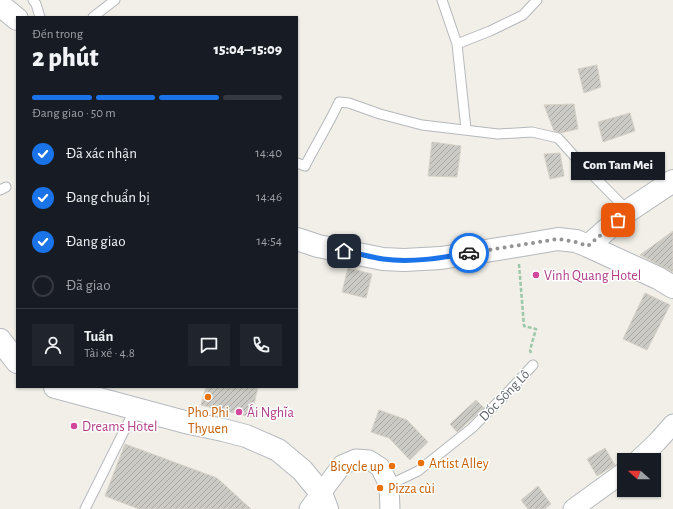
<!DOCTYPE html>
<html lang="vi">
<head>
<meta charset="utf-8">
<style>
  :root { --surface:#171b24; --page:#20242c; --text:#f1f3f6; --muted:#9ea1a6; --line:#363941; --accent:#1a73e8 }
  body { margin:0; font-family:"Alegreya Sans",sans-serif; background:var(--page); color:var(--text); height:100vh; display:flex; flex-direction:column; font-size:15px; white-space:nowrap }
  * { box-sizing:border-box; margin:0 }
  p { font-size:13px; color:var(--muted) }
  .icon { flex:none; width:22px; height:22px; fill:none; stroke:currentColor; stroke-width:2; stroke-linecap:round; stroke-linejoin:round }
  .map { position:relative; flex:1; overflow:hidden }
  .side { position:absolute; left:16px; top:16px; width:282px; height:372px; display:flex; flex-direction:column; background:var(--surface); border-radius:0px; box-shadow:0 1px 3px #0004 }
  .side>* { flex:none }
  .needle { width:26px; rotate:291deg }
  .buttons { position:absolute; left:617px; top:453px; display:grid; gap:8px }
  .buttons a { display:grid; place-items:center; width:44px; height:44px; border-radius:0px; background:var(--surface); box-shadow:0 1px 3px #0004; font-size:20px }
  .pin { position:absolute; display:grid; place-items:center; width:34px; height:34px; color:#fff; margin:-17px; border-radius:8px; box-shadow:0 2px 6px #0006 }
  .courier { position:absolute; display:grid; place-items:center; width:40px; height:40px; margin:-20px; border:3px solid #1a73e8; border-radius:50%; background:#fff; color:#222; box-shadow:0 1px 5px #0007 }
  .bubble { position:absolute; height:28px; border-radius:0px; background:var(--surface); box-shadow:0 1px 3px #0004; font-size:13px; font-weight:800; line-height:28px; text-align:center }
  .summary em { font-style:normal; font-weight:800 }
  .summary div { display:flex; flex-direction:column-reverse }
  .summary { display:flex; align-items:center; justify-content:space-between; height:68px; padding:0 16px }
  h1 { font-size:26px; font-weight:800; line-height:30px }
  .bar { display:grid; grid-template-columns:repeat(4,1fr); gap:6px 4px; align-content:center; height:48px; padding:0 16px }
  .bar i { height:5px; border-radius:3px; background:var(--line) }
  .bar .current { background:var(--accent) }
  .bar p { grid-column:span 4 }
  .line { display:flex; align-items:center; gap:10px; padding:0 16px; border-top:1px solid var(--line) }
  .line div { flex:1 }
  .round { display:grid; place-items:center; flex:none; width:42px; height:42px; border-radius:0px; background:var(--page) }
  ol { padding:0 16px; list-style:none }
  li { display:flex; align-items:center; gap:12px; height:44px }
  li p { margin-inline-start:auto }
  li .icon { padding:4px; border-radius:50%; background:var(--accent); color:#fff; stroke-width:4 }
  li:last-child { color:var(--muted) }
  li i { width:22px; height:22px; border:2px solid var(--line); border-radius:50% }
  .map>svg:first-child { display:block }
  .building { fill:url(#building-hatch); stroke:#d6d1c6 }
  .lines { fill:none; stroke-linecap:round; stroke-linejoin:round }
  .service-casing { stroke:#b5b8bc; stroke-width:11 }
  .minor-casing { stroke:#b5b8bc; stroke-width:21 }
  .tertiary-casing { stroke:#b5b8bc; stroke-width:24 }
  .secondary-casing { stroke:#b6babf; stroke-width:24 }
  .path { stroke:#9cc7a9; stroke-width:2.5; stroke-dasharray:4 2; stroke-linecap:butt }
  .service { stroke:#fff; stroke-width:9 }
  .minor { stroke:#fff; stroke-width:19 }
  .tertiary { stroke:#fff; stroke-width:22 }
  .secondary { stroke:#fff; stroke-width:22 }
  .done { stroke:#929495; stroke-width:4; stroke-dasharray:0 7.2 }
  .route { stroke:#1a73e8; stroke-width:5 }
  .hotel-dot { fill:#d1479c; stroke:#fff; stroke-width:1.5 }
  .food-dot { fill:#e8710a; stroke:#fff; stroke-width:1.5 }
  .labels { text-anchor:middle; stroke-width:3; stroke-linejoin:round; paint-order:stroke }
  .hotel-label { font-size:14px; fill:#b23c85; stroke:#fff; text-anchor:start }
  .street-label { font-size:14px; fill:#5f6368; stroke:#fff }
  .food-label { font-size:14px; fill:#c56008; stroke:#fff; text-anchor:start }
</style>
</head>
<body>
<div class="map">
<svg width="673" height="509" viewBox="0 0 673 509">
  <defs>
    <pattern id="building-hatch" width="6" height="6" patternUnits="userSpaceOnUse"><rect width="6" height="6" fill="#cccac5"/><path d="M-1 1l2-2M0 6l6-6M5 7l2-2" fill="none" stroke="#a9a8a4"/></pattern>
  </defs>
  <rect width="100%" height="100%" fill="#f1efe8"/>
  <path class="building" d="M597,65L601,87L584,93L578,69Z
    M574,104L578,129L560,133L554,131L544,105Z
    M630,113L635,131L603,142L598,122Z
    M432,142L461,146L457,177L428,176Z
    M560,153L564,176L550,179L544,154Z
    M673,231V272L640,255Z
    M348,268L372,274L366,298L342,292Z
    M645,293L670,305L647,350L623,339Z
    M206,387H258L251,417L201,405Z
    M476,400L484,408L457,432L450,424Z
    M379,410L407,420L428,442L410,460L389,438L371,432Z
    M125,444L217,478L251,509H139L105,496Z
    M605,448L615,465L597,476L587,459Z
    M538,486L551,504L545,509H528L521,500Z"/>
  <g class="lines">
    <g class="service-casing">
      <path id="service" d="M33,0L36,4L40,17
        M442,0L457,44
        M93,17L115,0
        M466,129L457,44L490,31L523,15L537,0
        M297,163L305,166C316,144 329,124 339,102L349,103L380,114L422,125L498,134L532,132L558,138L576,158L628,211
        M0,190L6,187
        M389,485L418,471L472,428L508,392L533,365
        M85,509L135,409"/>
    </g>
    <g class="minor-casing">
      <path id="minor" d="M638,460L657,442L673,424
        M309,509L342,465L356,459L369,460L380,467L389,485L390,509
        M573,509L624,472"/>
    </g>
    <g class="tertiary-casing">
      <path id="tertiary" d="M0,5L17,19
        M297,239L318,246L383,259L404,260L441,258L517,246L558,239L576,241L588,246L658,278L673,287
        M588,246L628,211L673,181"/>
    </g>
    <g class="secondary-casing">
      <path id="secondary" d="M0,340L17,362
        M55,387L185,422L223,430L246,436L278,450L302,470L321,493L327,509"/>
    </g>
    <path class="path" d="M519,264L524,326L536,329L530,350L531,353"/>
    <use href="#service" class="service"/>
    <use href="#minor" class="minor"/>
    <use href="#tertiary" class="tertiary"/>
    <use href="#secondary" class="secondary"/>
  </g>
  <g class="lines">
    <path class="done" d="M469,253L558,239L576,242L588,246L618,220"/>
    <path class="route" d="M344,251C357,253 370,257 383,259C411,263 441,258 469,253"/>
  </g>
  <g class="hotel-dot">
    <circle cx="536" cy="275" r="4"/>
    <circle cx="239" cy="412" r="4"/>
    <circle cx="74" cy="426" r="4"/>
  </g>
  <g class="food-dot">
    <circle cx="208" cy="397" r="4"/>
    <circle cx="421" cy="463" r="4"/>
    <circle cx="392" cy="466" r="4"/>
    <circle cx="380" cy="488" r="4"/>
  </g>
  <g class="labels">
    <g class="hotel-label">
      <text x="544" y="280">Vinh Quang Hotel</text>
      <text x="247" y="417">Ái Nghĩa</text>
      <text x="82" y="431">Dreams Hotel</text>
    </g>
    <g class="street-label">
      <text transform="translate(504 395) rotate(-46)" y="5">Dốc Sông Lô</text>
    </g>
    <g class="food-label">
      <text x="208" y="417" text-anchor="middle">Pho Phi<tspan x="208" dy="16">Thyuen</tspan></text>
      <text x="429" y="468">Artist Alley</text>
      <text x="384" y="471" text-anchor="end">Bicycle up</text>
      <text x="388" y="493">Pizza cùi</text>
    </g>
  </g>
</svg>
<div class="buttons">
<a><svg class="needle" viewBox="-14 -14 28 28"><path d="M0-13l5 13h-10z" fill="#e53935"/><path d="M0 13l5-13h-10z" fill="#9ea1a6"/></svg></a>
</div>
<div class="pin" style="left:618px;top:220px;background:#ea580c"><svg class="icon" aria-label="bag" viewBox="0 0 24 24"><path d="M5 8h14l-1 12H6zM9 8a3 3 0 0 1 6 0"/></svg></div>
<div class="pin" style="left:344px;top:251px;background:#1f2937"><svg class="icon" aria-label="home" viewBox="0 0 24 24"><path d="M3 11l9-7 9 7M6 9v11h12V9"/></svg></div>
<div class="courier" style="left:469px;top:253px"><svg class="icon" aria-label="car" viewBox="0 0 24 24"><path d="M5 17H2v-5l4-1 3-4h7l3 4 3 1v5h-3M9 17h6M6 11h13"/><circle cx="7" cy="17" r="2"/><circle cx="17" cy="17" r="2"/></svg></div>
<div class="bubble" style="left:571px;top:152px;width:94px">Com Tam Mei</div>
<section class="side">
<div class="summary"><div><h1>2 phút</h1><p>Đến trong</p></div><em>15:04–15:09</em></div>
<div class="bar"><i class="current"></i><i class="current"></i><i class="current"></i><i></i><p>Đang giao · 50 m</p></div>
<ol>
<li><svg class="icon" aria-label="check" viewBox="0 0 24 24"><path d="M5 12l5 5 9-10"/></svg>Đã xác nhận<p>14:40</p></li>
<li><svg class="icon" aria-label="check" viewBox="0 0 24 24"><path d="M5 12l5 5 9-10"/></svg>Đang chuẩn bị<p>14:46</p></li>
<li><svg class="icon" aria-label="check" viewBox="0 0 24 24"><path d="M5 12l5 5 9-10"/></svg>Đang giao<p>14:54</p></li>
<li><i></i>Đã giao</li>
</ol>
<div class="line" style="height:72px"><a class="round"><svg class="icon" aria-label="person" viewBox="0 0 24 24"><circle cx="12" cy="8" r="4"/><path d="M4 21q1-7 8-7t8 7"/></svg></a><div><b>Tuấn</b><p>Tài xế · 4.8</p></div><a class="round"><svg class="icon" aria-label="chat" viewBox="0 0 24 24"><path d="M4 5h16v11H9l-5 4z"/></svg></a><a class="round"><svg class="icon" aria-label="phone" viewBox="0 0 24 24"><path d="M5 4h4l2 5-3 2q2 4 5 5l2-3 5 2v4C11 20 4 13 5 4z"/></svg></a></div>
</section>
</div>
</body>
</html>
